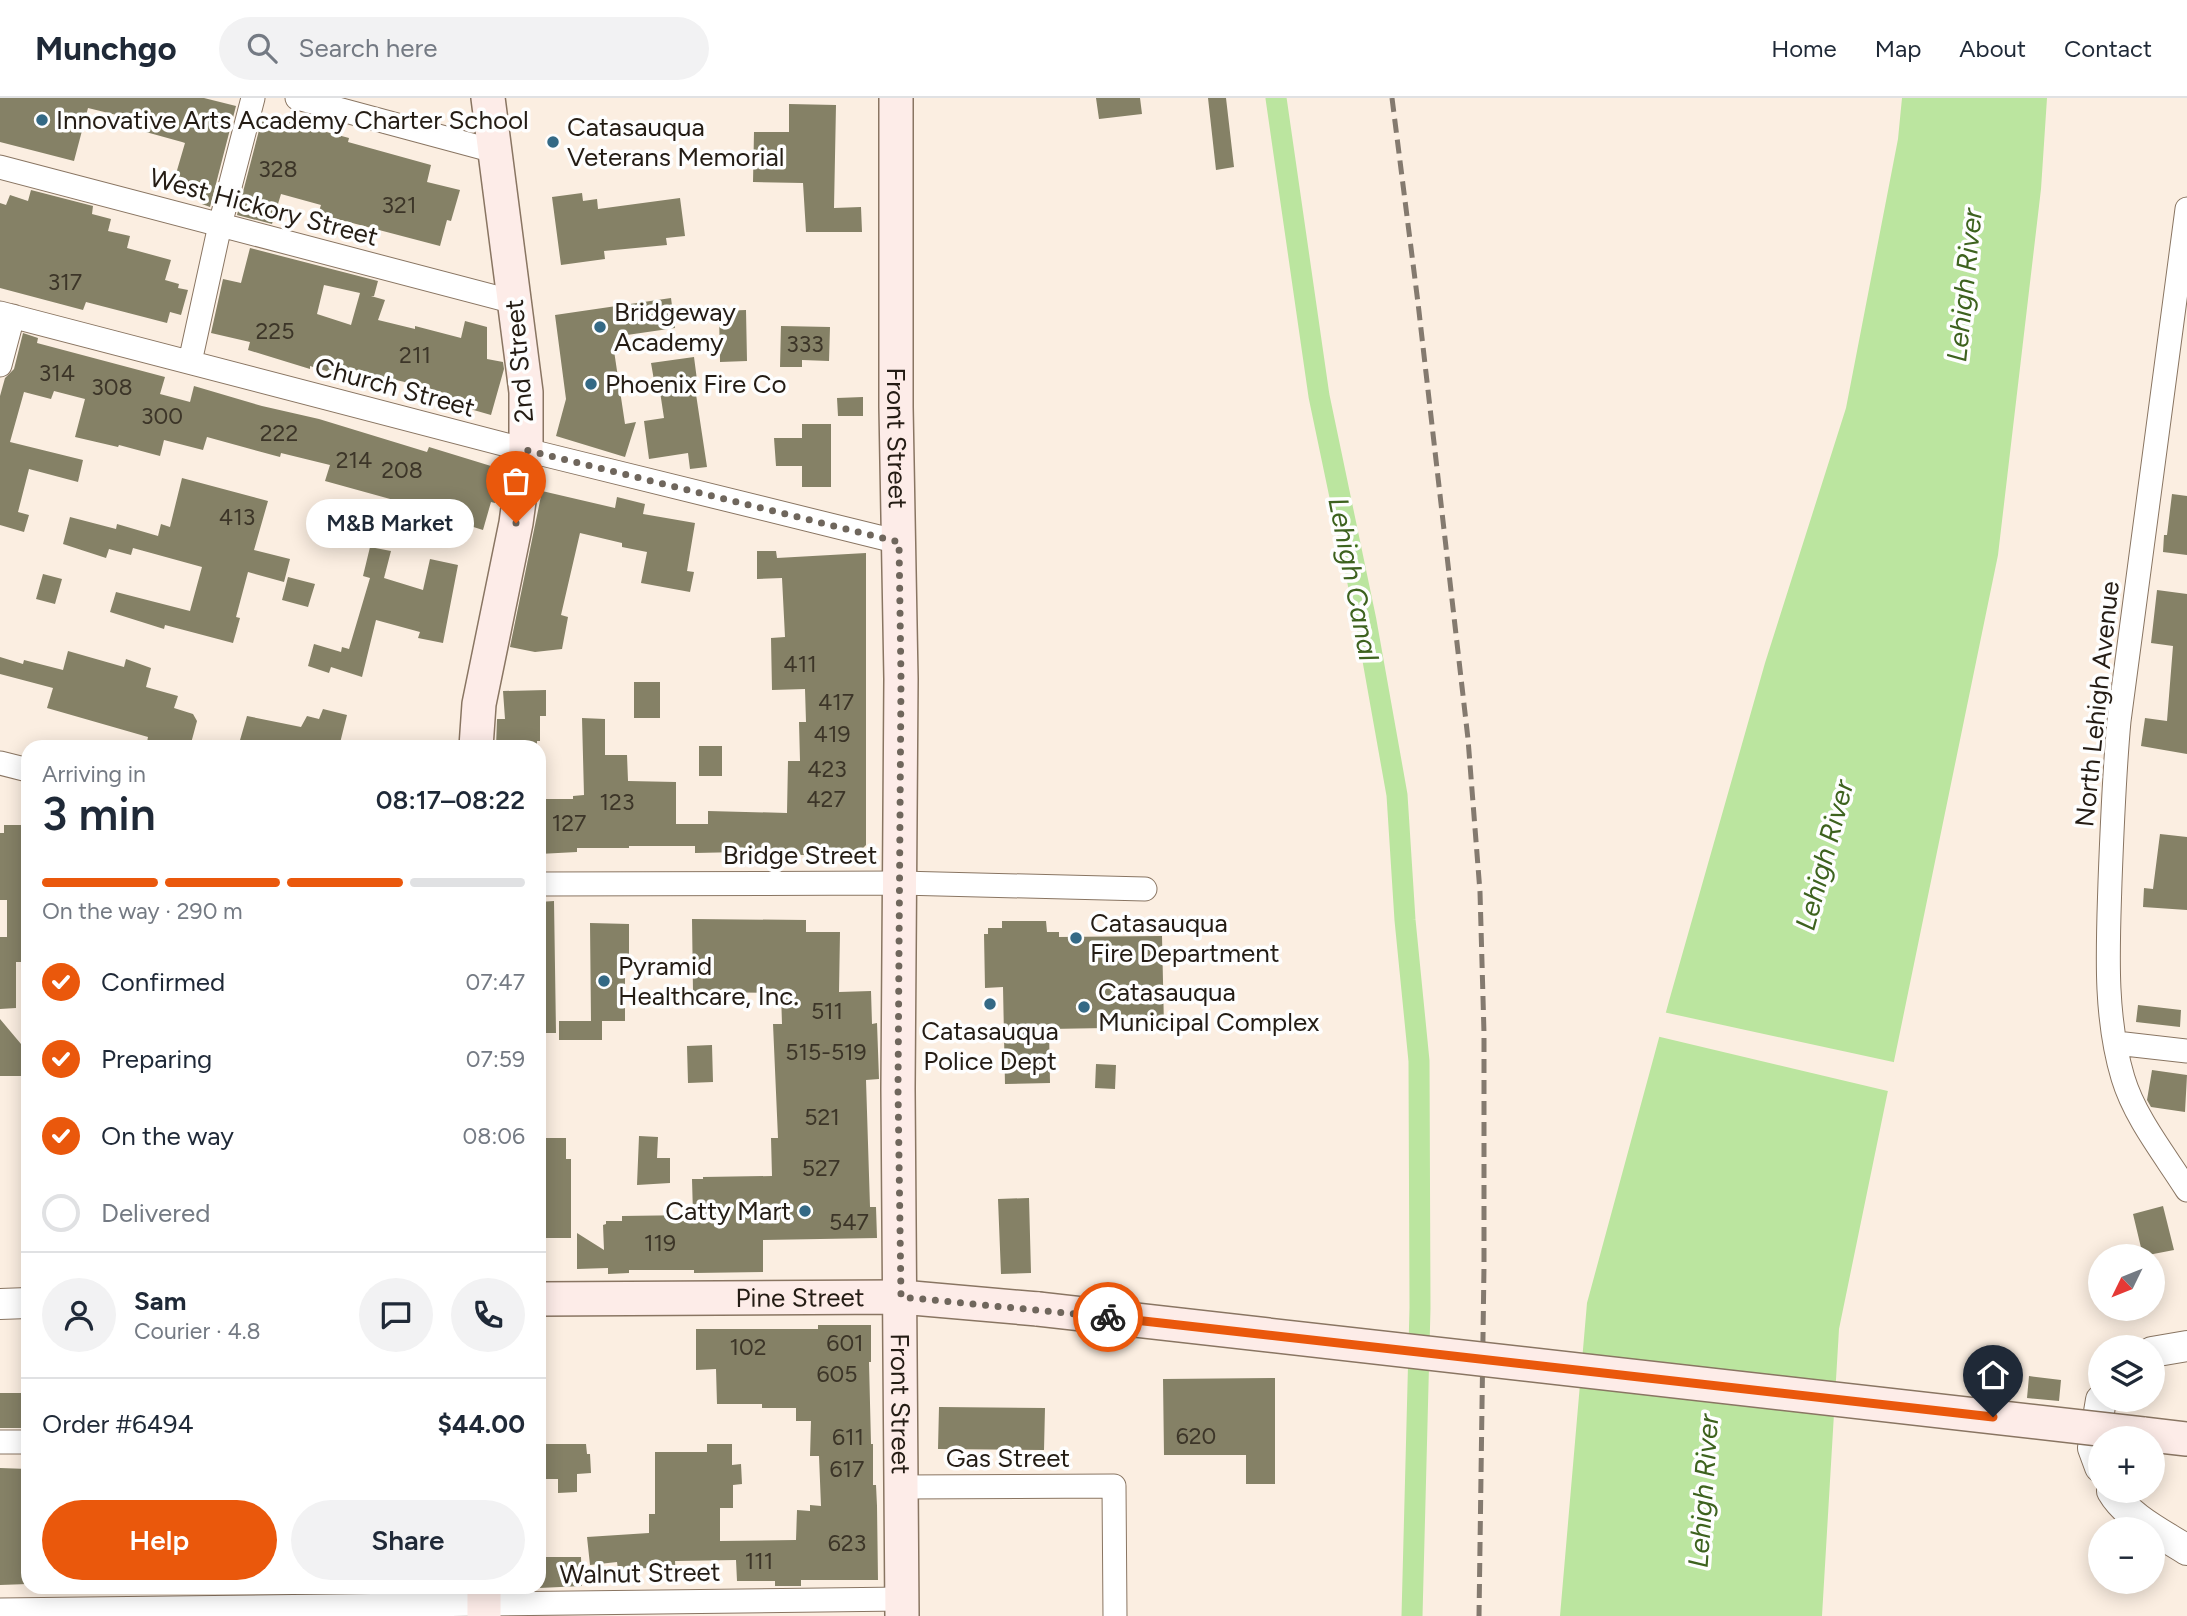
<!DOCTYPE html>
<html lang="en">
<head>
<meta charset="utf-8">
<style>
  :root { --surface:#fff; --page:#f2f2f3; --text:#1f2937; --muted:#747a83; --line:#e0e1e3; --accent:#ea580c }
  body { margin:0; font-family:Figtree,sans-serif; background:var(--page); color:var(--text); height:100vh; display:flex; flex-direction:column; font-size:26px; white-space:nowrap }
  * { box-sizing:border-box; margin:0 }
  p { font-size:23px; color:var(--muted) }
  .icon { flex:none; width:38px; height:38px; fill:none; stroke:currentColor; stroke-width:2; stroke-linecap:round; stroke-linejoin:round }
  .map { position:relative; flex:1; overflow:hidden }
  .panel { position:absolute; left:21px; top:642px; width:525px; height:854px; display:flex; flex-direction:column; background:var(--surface); border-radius:21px; box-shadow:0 4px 18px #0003 }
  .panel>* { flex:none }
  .needle { width:46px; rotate:227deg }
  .fabs { position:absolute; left:2088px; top:1146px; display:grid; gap:14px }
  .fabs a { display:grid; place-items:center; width:77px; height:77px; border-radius:50%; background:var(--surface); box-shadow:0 4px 18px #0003; font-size:35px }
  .pin { position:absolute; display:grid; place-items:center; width:60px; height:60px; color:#fff; margin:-72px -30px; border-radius:50% 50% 50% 0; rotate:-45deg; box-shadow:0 0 7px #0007 }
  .pin .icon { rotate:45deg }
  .courier { position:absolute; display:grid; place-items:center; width:70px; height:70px; margin:-35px; border:5px solid #ea580c; border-radius:50%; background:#fff; color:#222; box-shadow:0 2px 9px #0007 }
  .bubble { position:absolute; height:49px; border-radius:24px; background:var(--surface); box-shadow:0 4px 18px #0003; font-size:23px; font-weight:600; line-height:49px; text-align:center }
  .summary em { font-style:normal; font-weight:600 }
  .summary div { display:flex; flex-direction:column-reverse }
  .summary { display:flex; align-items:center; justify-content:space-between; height:119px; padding:0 21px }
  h1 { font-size:46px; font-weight:600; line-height:52px }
  .bar { display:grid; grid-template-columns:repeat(4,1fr); gap:10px 7px; align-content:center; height:84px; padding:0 21px }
  .bar i { height:9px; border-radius:5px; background:var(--line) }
  .bar .selected { background:var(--accent) }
  .bar p { grid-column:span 4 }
  .line { display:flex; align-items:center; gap:18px; padding:0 21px; border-top:2px solid var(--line) }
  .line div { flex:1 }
  .round { display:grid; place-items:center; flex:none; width:74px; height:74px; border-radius:37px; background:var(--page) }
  ol { padding:0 21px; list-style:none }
  li { display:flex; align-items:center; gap:21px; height:77px }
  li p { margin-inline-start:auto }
  li .icon { padding:7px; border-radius:50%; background:var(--accent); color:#fff; stroke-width:4 }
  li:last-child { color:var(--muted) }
  li i { width:38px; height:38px; border:4px solid var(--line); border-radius:50% }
  .primary-button { display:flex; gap:14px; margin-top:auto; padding:14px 21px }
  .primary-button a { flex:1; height:80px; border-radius:42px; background:var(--accent); color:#fff; font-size:28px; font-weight:600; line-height:80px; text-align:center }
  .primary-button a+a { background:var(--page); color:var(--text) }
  header { display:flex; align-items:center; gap:42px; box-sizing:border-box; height:98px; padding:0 35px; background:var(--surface); border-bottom:2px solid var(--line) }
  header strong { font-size:33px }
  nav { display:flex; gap:38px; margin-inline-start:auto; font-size:24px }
  .search { width:490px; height:63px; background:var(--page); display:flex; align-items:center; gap:18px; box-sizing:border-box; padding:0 24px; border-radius:38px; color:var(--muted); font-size:26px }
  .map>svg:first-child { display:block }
  .water { fill:#bbe59f }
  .pier { fill:#fbeee1 }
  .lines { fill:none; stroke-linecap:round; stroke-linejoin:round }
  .canal { stroke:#bbe59f; stroke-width:21 }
  .building { fill:#858166; fill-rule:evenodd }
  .minor-casing { stroke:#897562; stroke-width:25 }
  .tertiary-casing { stroke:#897562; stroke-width:32 }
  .secondary-casing { stroke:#897562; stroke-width:36 }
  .minor { stroke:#fff; stroke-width:23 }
  .tertiary { stroke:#fff; stroke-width:30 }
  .secondary { stroke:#fdece8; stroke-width:33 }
  .rail { stroke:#847a6f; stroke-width:5; stroke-dasharray:14 7; stroke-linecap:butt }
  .secondary-bridge-casing { stroke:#897562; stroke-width:36; stroke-linecap:butt }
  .secondary-bridge { stroke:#fdece8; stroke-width:33 }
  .done { stroke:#6f665c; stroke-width:7; stroke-dasharray:0 12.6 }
  .route { stroke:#ea580c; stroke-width:9 }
  .poi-dot { fill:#346985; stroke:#fefefe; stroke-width:2.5 }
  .labels { text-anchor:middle; stroke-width:7; stroke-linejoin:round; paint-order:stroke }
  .number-label { font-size:23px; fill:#3c3528 }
  .poi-label { font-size:26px; fill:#241c14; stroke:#fefefe; text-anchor:start }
  .street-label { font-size:26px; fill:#241c14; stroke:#fefefe }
  .water-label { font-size:28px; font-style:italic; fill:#3d621e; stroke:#fefefe }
</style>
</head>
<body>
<header>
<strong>Munchgo</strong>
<div class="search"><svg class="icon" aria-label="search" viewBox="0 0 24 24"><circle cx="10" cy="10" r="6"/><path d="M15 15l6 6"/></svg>Search here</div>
<nav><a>Home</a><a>Map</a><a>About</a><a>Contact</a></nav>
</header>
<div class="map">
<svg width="2187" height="1518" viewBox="0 0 2187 1518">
  <rect width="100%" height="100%" fill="#fbeee1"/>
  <path class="water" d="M1902,0H2047L2041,91L1998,457L1839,1231L1822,1518H1560L1587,1205L1669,903L1765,565L1846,310L1898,41Z"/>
  <path class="pier" d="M1663,914L1898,965L1892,994L1656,938Z"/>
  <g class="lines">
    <path class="canal" d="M1276,0L1319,298L1366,523L1397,697L1405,822L1419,963L1420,1210L1412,1518"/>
  </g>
  <path class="building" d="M0,0H204L236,8L210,109L202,106L206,96L173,86L185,45L182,44L135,31L137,22L88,10L74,63L0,44Z
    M1096,0H1140L1142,16L1099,21Z
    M1208,0H1226L1234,69L1216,72Z
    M789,6L836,7L834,110L861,109L862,134H806L803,85L753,84L754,34H789Z
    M263,17L349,40L348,44L431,67L427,84L460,92L451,123L447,122L440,148L318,116L321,107L281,96L272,126L237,117Z
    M31,92L93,108L92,116L111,121L108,133L130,138L127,150L171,162L165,182L179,186L178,190L188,192L181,217L170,214L167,225L86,204L83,212L0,190V105L6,107L10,97L28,103Z
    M582,95L583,103L597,101L598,111L680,100L685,138L666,140L667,147L604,153L605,161L561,167L552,99Z
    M250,150L378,183L374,198H371L385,202L378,222L415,231V228L461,240L465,223L487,229V261L503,264L504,271L491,317L463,309L450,304L452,298L421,288L355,272L352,281L310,268V271L248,252L250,244L211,235L223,181L241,185ZM324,187L360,195L351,227L317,216Z
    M671,200L675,230L627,237L628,244L613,246L625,326L636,324L625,359L556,338L566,301L555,217Z
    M746,212L747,263L720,264L719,213Z
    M781,228L830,229L829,263L802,262V269H780Z
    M23,235L38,240L37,245L165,279L160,296L190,304L194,288L262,308L319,321L427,354L429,349L504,372L495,405L491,404L483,432L429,415L430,412L325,383L330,367L281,355L280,359L207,339L203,352L164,342L160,358L119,347L118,349L75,339L85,301L54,293L51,301L24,294L10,344L83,362L78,384L29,371L18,414L29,417L24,434L0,427V298L5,280L14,271Z
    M694,259L697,282L694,283L707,369L690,371L688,355L649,361L644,323L664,320L659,287L655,288L651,265Z
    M863,299V318H838L837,300Z
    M802,326H831V389H802V368H776L774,340H802Z
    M182,380L268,403L254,452L290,461L284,484L248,474L236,519L240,520L233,545L165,527L164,531L110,514L116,494L190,513L202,469L133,450L131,457L109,451L106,460L63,446L70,419L116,431L117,426L158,438L161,426L170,429Z
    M542,393L615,410L617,399L645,406L643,416L695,425L687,473L694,474L690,494L641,485L647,454L622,449V445L580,435L561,517L568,519L562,551L535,554L510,549Z
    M2172,396L2187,398V457L2163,454L2164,437H2167Z
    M370,449L391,453L384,480L423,492L430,461L458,467L443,545L418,540L420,534L376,522L362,579L331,569L329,575L308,568L314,546L341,554L342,549L349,551L370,480L363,478Z
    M757,453H776L777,460L866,455V747L856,757H790V753L695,755V748H629V750H577V754L539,756V701H573V698L584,697L582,620L605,621V657H627L628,683L676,684V726H708V713L787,715L788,663H800L799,624H806L805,591L772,592L771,540L785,539L782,480L757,481Z
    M43,476L62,481L55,506L36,501Z
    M288,479L315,486L308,509L282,502Z
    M2157,492L2187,496V656L2141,648L2145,620L2167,623L2173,548L2151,545Z
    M68,553L124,569L126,561L151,570L146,589L178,598L174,610L193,616L197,623L190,649H167L147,644L148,639L47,610L53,590L0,576V559L23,566L24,562L63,572Z
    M634,584H660V620H634Z
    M546,592V618H540V643H537V649H496L497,621H505L503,593Z
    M323,611L347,617L339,649H238L247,618L301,629L307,618L319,621Z
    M699,648H722V678H699Z
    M4,727H28V826L22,839V864H16V910L0,911V839H7V802H0V735H4Z
    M2160,736L2187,739V812L2143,809L2144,790L2153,791Z
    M554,803L556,935H539V804Z
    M692,821L806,822V834H840L839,894L871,893L872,926L877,925L879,981L866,982L870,1109H876L877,1140L763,1142V1174L694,1175V1172H629V1175L608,1176V1170L577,1171V1135L604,1152L603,1127L606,1126V1123H622V1118L693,1117L692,1081H703V1079L772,1078L771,1040H778L773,926H782L781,895L693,894Z
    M1002,823H1046L1047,834H1059V839L1162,838L1164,929L1049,931L1050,985L1005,986L1003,889L985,890L984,836H988V830H1002Z
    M590,825L629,826V868H625V923H602V942H559V923H591Z
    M2138,907L2181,912L2180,929L2136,924Z
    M0,921L21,946V978H0Z
    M712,947L713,984L688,985L687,948Z
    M1096,966L1116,967L1115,991L1095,990Z
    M2152,972L2187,977L2185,1014L2151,1009L2147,1002Z
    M639,1038L658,1039L657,1060H670V1085L637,1087Z
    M539,1040H566V1061H571V1140H539Z
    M1029,1100L1031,1175L1001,1176L998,1101Z
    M2163,1108L2174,1152L2143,1158L2133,1116Z
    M818,1227H871V1264H869L871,1346H873V1387H876L877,1408L878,1482H801V1488H775V1483H737L736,1462L675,1463L676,1481L651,1480V1470L618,1471L617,1464L590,1467L587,1439L649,1435V1416H655V1354H707V1346H732V1367L741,1366L742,1386L733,1387V1410H720V1443L796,1442L797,1412L810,1413V1407L821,1408L819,1358H810L811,1323H796V1310H762V1306H717L716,1271L696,1272V1231H818Z
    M2029,1278L2061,1282L2059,1303L2027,1300Z
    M1275,1280V1386H1246V1357H1164L1163,1281Z
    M0,1295H22V1330H0Z
    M939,1309L1045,1310L1044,1352L938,1351Z
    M545,1346H586L587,1356H590L591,1375L577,1376V1394L558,1395V1381H539V1349H545Z
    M0,1370L28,1371V1486L0,1487Z
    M539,1459H581L582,1488L539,1490Z"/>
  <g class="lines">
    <g class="minor-casing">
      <path id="minor" d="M297,0L494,53
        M0,69L514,204
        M2187,111L2119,623C2114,677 2112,730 2110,784C2108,849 2104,917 2123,980C2135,1020 2165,1057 2187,1092
        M0,215L526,352L899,444
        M190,264L220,127L253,0
        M0,267L13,218
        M0,665L28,672
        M539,786L900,785L1145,791
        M2116,945L2187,953
        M0,1344H28
        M902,1389L1114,1388L1115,1518
        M0,1512L902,1501"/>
    </g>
    <g class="tertiary-casing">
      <path id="tertiary" d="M0,1206L28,1205
        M2152,1254L2187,1248
        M2100,1369L2093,1350L2101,1302
        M2112,1393C2127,1419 2162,1436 2187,1452"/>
    </g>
    <g class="secondary-casing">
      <g id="secondary">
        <path id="s1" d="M896,0V309L901,581L898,991L902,1518"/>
        <path d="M476,649L479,606L516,425L526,352V294L488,0"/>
        <path id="s2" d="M539,1201L901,1199L1038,1211"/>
        <path d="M2143,1336L2187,1341"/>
        <path d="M484,1518V1489"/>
      </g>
    </g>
    <use href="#minor" class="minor"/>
    <use href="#tertiary" class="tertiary"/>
    <use href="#secondary" class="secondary"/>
    <path class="rail" d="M1392,0L1418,205L1468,641L1480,794L1484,935V1168L1479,1518"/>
    <g class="secondary-bridge-casing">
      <path id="secondary-bridge" d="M1038,1211L2143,1336"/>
    </g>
    <use href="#secondary-bridge" class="secondary-bridge"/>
  </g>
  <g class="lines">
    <path class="done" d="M516,425L526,352L899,444L901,581L898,991L901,1199L1108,1219"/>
    <path class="route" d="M1108,1219L1993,1319"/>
  </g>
  <g class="poi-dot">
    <circle cx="42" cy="22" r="7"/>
    <circle cx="553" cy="44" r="7"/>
    <circle cx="600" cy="229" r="7"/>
    <circle cx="591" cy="286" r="7"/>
    <circle cx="1076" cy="840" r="7"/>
    <circle cx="604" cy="883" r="7"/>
    <circle cx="990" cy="906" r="7"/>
    <circle cx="1084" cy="909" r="7"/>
    <circle cx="805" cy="1113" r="7"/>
  </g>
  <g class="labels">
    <g class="number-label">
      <text x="278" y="79">328</text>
      <text x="399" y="115">321</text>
      <text x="65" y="192">317</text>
      <text x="275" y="241">225</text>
      <text x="805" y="254">333</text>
      <text x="415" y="265">211</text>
      <text x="57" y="283">314</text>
      <text x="112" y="297">308</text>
      <text x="162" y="326">300</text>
      <text x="279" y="343">222</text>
      <text x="354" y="370">214</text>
      <text x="402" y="380">208</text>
      <text x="237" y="427">413</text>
      <text x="800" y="574">411</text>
      <text x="836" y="612">417</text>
      <text x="832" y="644">419</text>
      <text x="827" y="679">423</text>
      <text x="826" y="709">427</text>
      <text x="617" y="712">123</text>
      <text x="569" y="733">127</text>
      <text x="827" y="921">511</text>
      <text x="826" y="962">515-519</text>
      <text x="822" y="1027">521</text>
      <text x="821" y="1078">527</text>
      <text x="849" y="1132">547</text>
      <text x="660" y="1153">119</text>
      <text x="845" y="1253">601</text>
      <text x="748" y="1257">102</text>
      <text x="837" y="1284">605</text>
      <text x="1196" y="1346">620</text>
      <text x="848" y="1347">611</text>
      <text x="847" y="1379">617</text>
      <text x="847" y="1453">623</text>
      <text x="759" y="1471">111</text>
    </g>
    <g class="poi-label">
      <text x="56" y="31">Innovative Arts Academy Charter School</text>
      <text x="567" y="38">Catasauqua<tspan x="567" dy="30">Veterans Memorial</tspan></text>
      <text x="614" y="223">Bridgeway<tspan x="614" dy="30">Academy</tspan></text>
      <text x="605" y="295">Phoenix Fire Co</text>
      <text x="1090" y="834">Catasauqua<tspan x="1090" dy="30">Fire Department</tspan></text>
      <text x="618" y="877">Pyramid<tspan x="618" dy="30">Healthcare, Inc.</tspan></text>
      <text x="1098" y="903">Catasauqua<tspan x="1098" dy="30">Municipal Complex</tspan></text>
      <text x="990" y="942" text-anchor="middle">Catasauqua<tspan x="990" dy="30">Police Dept</tspan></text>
      <text x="791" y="1122" text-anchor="end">Catty Mart</text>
    </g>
    <g class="street-label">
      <text transform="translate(264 109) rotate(15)" y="9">West Hickory Street</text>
      <text transform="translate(519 263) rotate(-95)" y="9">2nd Street</text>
      <text transform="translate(395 289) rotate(15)" y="9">Church Street</text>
      <text dy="9" stroke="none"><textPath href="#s1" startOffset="340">Front Street</textPath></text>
      <text transform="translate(2097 606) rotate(-84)" y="9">North Lehigh Avenue</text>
      <text x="800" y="766">Bridge Street</text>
      <text dy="9" stroke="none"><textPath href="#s2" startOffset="261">Pine Street</textPath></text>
      <text dy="9" stroke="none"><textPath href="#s1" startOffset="1306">Front Street</textPath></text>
      <text x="1008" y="1369">Gas Street</text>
      <text transform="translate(640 1475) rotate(-1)" y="9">Walnut Street</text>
    </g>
    <g class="water-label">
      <text transform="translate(1964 187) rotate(-84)" y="10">Lehigh River</text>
      <text transform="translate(1354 481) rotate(79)" y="10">Lehigh Canal</text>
      <text transform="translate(1824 757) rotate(-75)" y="10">Lehigh River</text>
      <text transform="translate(1703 1393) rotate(-86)" y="10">Lehigh River</text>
    </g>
  </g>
</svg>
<div class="fabs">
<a><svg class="needle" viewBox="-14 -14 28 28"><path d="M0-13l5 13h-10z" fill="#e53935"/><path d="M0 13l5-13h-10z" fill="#747a83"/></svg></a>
<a><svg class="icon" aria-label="layers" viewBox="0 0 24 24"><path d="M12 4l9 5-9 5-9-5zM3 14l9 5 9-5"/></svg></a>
<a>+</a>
<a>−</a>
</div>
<div class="pin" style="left:516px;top:425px;background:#ea580c"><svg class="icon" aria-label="bag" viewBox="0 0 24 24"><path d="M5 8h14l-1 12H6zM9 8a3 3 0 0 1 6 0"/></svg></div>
<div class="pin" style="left:1993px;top:1319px;background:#1f2937"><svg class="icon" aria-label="home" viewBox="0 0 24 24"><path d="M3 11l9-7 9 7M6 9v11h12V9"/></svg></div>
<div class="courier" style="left:1108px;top:1219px"><svg class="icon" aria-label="bike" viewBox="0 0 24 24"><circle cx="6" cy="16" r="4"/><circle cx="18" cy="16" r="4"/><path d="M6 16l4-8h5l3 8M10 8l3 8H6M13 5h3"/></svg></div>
<div class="bubble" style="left:306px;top:401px;width:168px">M&amp;B Market</div>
<section class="panel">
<div class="summary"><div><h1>3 min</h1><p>Arriving in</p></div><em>08:17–08:22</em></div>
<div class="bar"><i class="selected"></i><i class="selected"></i><i class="selected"></i><i></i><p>On the way · 290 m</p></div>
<ol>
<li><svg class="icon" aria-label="check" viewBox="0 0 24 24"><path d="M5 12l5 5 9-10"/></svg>Confirmed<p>07:47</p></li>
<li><svg class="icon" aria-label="check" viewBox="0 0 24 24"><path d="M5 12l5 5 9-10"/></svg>Preparing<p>07:59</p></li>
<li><svg class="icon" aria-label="check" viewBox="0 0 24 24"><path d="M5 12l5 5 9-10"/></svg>On the way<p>08:06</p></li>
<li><i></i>Delivered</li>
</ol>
<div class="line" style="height:126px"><a class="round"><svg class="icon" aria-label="person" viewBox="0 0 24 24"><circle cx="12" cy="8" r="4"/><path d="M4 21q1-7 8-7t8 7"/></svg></a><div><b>Sam</b><p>Courier · 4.8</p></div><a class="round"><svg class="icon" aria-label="chat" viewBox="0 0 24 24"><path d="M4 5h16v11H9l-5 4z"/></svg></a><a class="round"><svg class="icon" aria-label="phone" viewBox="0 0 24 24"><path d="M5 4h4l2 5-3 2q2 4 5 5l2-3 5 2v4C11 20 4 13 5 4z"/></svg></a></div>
<div class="line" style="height:91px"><div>Order #6494</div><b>$44.00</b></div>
<div class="primary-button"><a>Help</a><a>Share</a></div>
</section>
</div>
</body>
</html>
